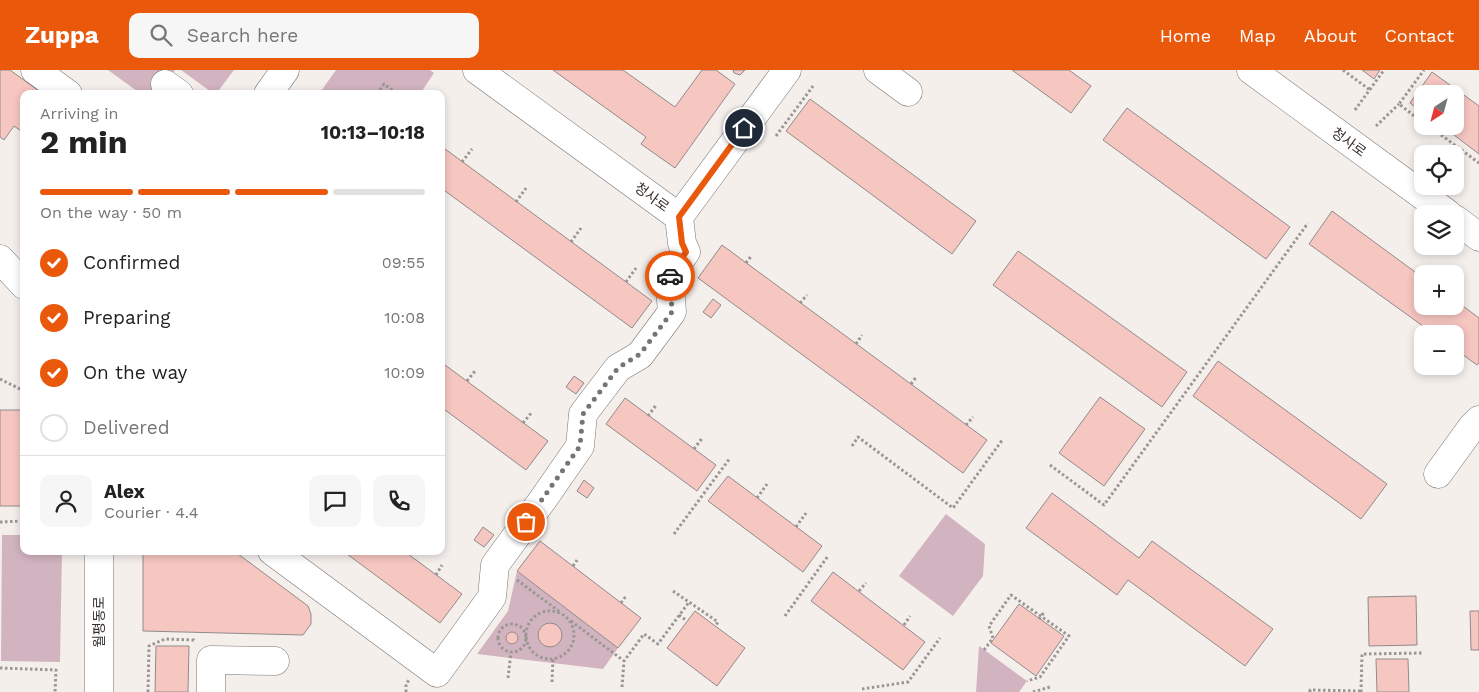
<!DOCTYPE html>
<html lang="en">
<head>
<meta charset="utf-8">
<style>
  :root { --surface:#fff; --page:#f6f6f6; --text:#222; --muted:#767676; --line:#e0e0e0; --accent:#ea580c }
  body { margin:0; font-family:"Work Sans","Noto Sans KR",sans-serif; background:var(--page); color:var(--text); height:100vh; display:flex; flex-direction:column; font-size:19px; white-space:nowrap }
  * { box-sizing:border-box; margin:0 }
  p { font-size:16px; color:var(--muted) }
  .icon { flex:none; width:28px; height:28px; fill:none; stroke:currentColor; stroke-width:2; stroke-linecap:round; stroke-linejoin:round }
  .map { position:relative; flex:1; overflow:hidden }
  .side { position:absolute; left:20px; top:20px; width:425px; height:465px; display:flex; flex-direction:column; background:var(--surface); border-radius:10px; box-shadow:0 2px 8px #0003 }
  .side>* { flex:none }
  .needle { width:32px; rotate:216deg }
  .buttons { position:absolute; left:1414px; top:15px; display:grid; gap:10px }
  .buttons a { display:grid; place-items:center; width:50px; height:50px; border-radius:10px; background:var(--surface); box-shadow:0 2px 8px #0003; font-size:25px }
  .pin { position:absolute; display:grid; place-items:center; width:42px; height:42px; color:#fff; margin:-21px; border:2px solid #fff; border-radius:50%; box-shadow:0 1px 5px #0007 }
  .courier { position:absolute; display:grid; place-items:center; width:50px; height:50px; margin:-25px; border:4px solid #ea580c; border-radius:50%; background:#fff; color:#222; box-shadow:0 1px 6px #0007 }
  .head em { font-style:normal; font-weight:700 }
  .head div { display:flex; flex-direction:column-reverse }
  .head { display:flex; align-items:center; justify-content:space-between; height:85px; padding:0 20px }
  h1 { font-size:32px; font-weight:700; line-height:38px }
  .bar { display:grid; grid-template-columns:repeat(4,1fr); gap:8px 5px; align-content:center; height:60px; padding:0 20px }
  .bar i { height:6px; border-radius:4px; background:var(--line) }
  .bar .current { background:var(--accent) }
  .bar p { grid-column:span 4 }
  .line { display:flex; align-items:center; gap:12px; padding:0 20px; border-top:1px solid var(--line) }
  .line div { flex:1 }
  .round { display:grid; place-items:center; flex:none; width:52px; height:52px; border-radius:10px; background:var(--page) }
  ol { padding:0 20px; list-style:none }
  li { display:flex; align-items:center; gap:15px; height:55px }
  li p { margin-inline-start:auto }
  li .icon { padding:5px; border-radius:50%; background:var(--accent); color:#fff; stroke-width:4 }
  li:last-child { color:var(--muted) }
  li i { width:28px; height:28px; border:2px solid var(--line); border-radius:50% }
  header { display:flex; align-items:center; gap:30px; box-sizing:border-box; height:70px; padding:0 25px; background:var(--accent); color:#fff }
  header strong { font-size:24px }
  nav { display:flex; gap:28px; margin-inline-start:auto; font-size:18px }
  .search { width:350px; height:45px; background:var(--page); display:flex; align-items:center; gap:12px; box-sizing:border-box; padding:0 18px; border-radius:10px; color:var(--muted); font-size:19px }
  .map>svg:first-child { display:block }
  .green { fill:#d2b4c0 }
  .building { fill:#f6c6c1; stroke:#918a8a }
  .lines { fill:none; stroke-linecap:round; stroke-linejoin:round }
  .minor-casing { stroke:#797471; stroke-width:29 }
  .path { stroke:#9b9694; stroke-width:3; stroke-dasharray:2.5 2.5; stroke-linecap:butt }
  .minor { stroke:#fff; stroke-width:28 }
  .done { stroke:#777472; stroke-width:5; stroke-dasharray:0 9 }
  .route { stroke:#ea580c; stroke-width:6 }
  .labels { text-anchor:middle; stroke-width:5; stroke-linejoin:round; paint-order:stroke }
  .street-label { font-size:14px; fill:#333130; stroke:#fffefd }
</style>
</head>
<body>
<header>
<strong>Zuppa</strong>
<div class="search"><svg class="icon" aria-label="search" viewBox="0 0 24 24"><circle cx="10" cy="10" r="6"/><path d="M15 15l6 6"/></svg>Search here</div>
<nav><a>Home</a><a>Map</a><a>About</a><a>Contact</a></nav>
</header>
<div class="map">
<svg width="1479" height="622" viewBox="0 0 1479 622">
  <rect width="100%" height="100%" fill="#f5efec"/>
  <path class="green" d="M108,0H175L158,24H141Z
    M181,0H234L216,24H214Z
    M336,0H430L434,3L420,24H319Z
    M946,444L985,474L983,506L953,546L899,506Z
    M2,465H24V481H62L60,592L1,591Z
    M517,501L618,578L603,599L477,584L508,541Z
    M979,576L1027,611L1019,622H976Z"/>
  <path class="building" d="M0,0H10L43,24H24V63L14,56L4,70L0,67Z
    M553,0H623L675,37L702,0H716L735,14L675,98L641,74L646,67Z
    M733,0H745L740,5L734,3Z
    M1012,0H1069L1091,16L1071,43Z
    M1362,0H1380L1374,9Z
    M1432,2L1479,36V84L1442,56H1455V24H1422V42L1410,33Z
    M810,29L976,151L952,184L786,61Z
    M1127,38L1290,157L1266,189L1103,70Z
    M441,76L652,231L632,258L441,118Z
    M1332,141L1422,207V236H1455V230L1479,248V293L1477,295L1455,279V264H1434L1309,174Z
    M722,175L987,370L963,403L698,208Z
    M1018,181L1187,302L1162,337L993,215Z
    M713,229L721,235L711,248L703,242Z
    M1218,291L1387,414L1361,449L1193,326Z
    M441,292L548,371L526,400L441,337Z
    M574,306L584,313L576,324L566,317Z
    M1100,327L1145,359L1104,416L1059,383Z
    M625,328L716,395L697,421L606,354Z
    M0,340H22L23,358H24V436H0Z
    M728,406L822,476L803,502L708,431Z
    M584,410L594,418L587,428L577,421Z
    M1052,423L1139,488L1152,471L1273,559L1245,596L1128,510L1117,525L1026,458Z
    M483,457L494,465L484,477L474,470Z
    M540,471L641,548L618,578L517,501Z
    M143,481H234L308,536L311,544V554L303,565L143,561Z
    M343,481H404L462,524L440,553Z
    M833,502L925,572L903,600L811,531Z
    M1416,526L1417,575L1369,576L1368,527Z
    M1019,534L1064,566L1036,606L991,573Z
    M695,541L745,578L717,616L667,578Z
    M1470,541H1479V580H1471Z
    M538 565a12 12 0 1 1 24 0a12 12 0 1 1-24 0Z
    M506 568a6 6 0 1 1 12 0a6 6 0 1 1-12 0Z
    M156,576H189L188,622H155Z
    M1376,589H1408L1409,622H1377Z"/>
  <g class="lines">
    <g class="minor-casing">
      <path id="minor" d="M35,0L68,24
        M477,0L679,147L787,0
        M878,0L908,22
        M1251,0L1448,144
        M165,14L179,24
        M268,24L285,0
        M1455,149L1479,167
        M0,189L24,215
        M1438,404L1472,357L1479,350
        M272,481L437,603L492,527L495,495L544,428L580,376L583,344L618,298L640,285L672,242L669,205L686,182L682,173L679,147
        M99,622V481
        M211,622V590L275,591"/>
    </g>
    <path class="path" d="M1343,0L1370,20
      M377,24L384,14L397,24
      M1355,40L1384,0
      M1422,52L1399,34L1424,0
      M1376,56L1399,34
      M1429,56L1479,93
      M776,66L813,16
      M462,92L472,79
      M516,132L526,118
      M571,172L581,158
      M746,193L752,185
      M626,212L636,198
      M800,233L807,225
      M856,274L862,265
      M0,309L24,321
      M467,311L475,301
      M911,314L917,306
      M648,346L657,334
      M523,353L532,342
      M966,355L973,347
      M852,376L858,367L953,438L1003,369
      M694,379L703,367
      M1050,395L1104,435L1308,153
      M757,428L767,414
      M0,452L24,451
      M796,457L806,443
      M674,464L730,388
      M573,496L577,490
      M436,505L442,495
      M517,510L560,542
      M673,521L718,552L715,556
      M859,521L866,513
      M621,533L626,526
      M526 565a24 24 0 1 1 48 0a24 24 0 1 1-48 0Z
      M679,545L687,551
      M785,546L828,486
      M1039,549L1045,541
      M571,551L624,591
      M498 568a14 14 0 1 1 28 0a14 14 0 1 1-28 0Z
      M904,555L910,546
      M984,580L993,568L989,556L1011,525L1069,566L1040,607L1027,611
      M0,598L56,600L55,622
      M508,608L511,582
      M552,612L553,589
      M622,617L624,591L644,564L658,574L689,532
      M862,619L908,612L940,568
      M148,622L149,576L165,569L194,570L195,572
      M406,622V614L409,610
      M1033,622L1050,617
      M1310,622V620L1361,621
      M1361,622L1362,584L1423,583"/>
    <use href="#minor" class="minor"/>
  </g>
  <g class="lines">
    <path class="done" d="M526,452L580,376L583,344L618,298L640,284L672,242L670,206"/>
    <path class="route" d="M670,206L686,182L682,173L679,147L744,58"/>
  </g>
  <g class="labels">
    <g class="street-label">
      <text transform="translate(1349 72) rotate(36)" y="5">청사로</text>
      <text transform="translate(652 127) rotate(36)" y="5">청사로</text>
      <text transform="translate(99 552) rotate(-90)" y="5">월평동로</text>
    </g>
  </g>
</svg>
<div class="buttons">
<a><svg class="needle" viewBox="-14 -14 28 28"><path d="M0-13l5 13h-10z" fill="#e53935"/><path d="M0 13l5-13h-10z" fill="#767676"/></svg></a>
<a><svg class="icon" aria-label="locate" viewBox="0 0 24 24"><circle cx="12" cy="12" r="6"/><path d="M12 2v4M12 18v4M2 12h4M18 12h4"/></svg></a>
<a><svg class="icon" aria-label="layers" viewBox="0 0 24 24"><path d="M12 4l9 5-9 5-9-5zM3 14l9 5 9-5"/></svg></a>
<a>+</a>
<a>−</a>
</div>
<div class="pin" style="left:526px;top:452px;background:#ea580c"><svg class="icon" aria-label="bag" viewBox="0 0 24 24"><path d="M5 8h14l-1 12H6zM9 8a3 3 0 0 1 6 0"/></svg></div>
<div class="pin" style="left:744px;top:58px;background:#1f2937"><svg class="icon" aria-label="home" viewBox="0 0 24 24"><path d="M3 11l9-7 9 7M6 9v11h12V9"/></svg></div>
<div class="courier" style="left:670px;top:206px"><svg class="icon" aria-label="car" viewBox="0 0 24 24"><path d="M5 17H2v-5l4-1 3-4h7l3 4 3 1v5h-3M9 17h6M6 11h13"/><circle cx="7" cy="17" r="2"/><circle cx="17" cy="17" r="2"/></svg></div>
<section class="side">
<div class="head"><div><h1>2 min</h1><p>Arriving in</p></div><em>10:13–10:18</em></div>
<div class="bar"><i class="current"></i><i class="current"></i><i class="current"></i><i></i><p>On the way · 50 m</p></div>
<ol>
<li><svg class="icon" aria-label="check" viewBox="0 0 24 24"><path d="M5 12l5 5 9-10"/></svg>Confirmed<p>09:55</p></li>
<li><svg class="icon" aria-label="check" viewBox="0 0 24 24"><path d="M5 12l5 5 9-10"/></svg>Preparing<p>10:08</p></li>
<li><svg class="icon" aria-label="check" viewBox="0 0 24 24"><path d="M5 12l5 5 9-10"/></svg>On the way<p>10:09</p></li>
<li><i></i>Delivered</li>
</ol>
<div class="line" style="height:90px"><a class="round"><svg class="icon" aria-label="person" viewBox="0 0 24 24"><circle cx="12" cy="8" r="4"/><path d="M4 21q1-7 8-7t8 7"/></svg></a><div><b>Alex</b><p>Courier · 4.4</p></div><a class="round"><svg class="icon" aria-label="chat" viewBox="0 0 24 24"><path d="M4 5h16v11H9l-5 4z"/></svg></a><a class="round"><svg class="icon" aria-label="phone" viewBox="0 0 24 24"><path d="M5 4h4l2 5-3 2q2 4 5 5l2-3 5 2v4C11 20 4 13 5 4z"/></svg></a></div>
</section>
</div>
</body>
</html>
